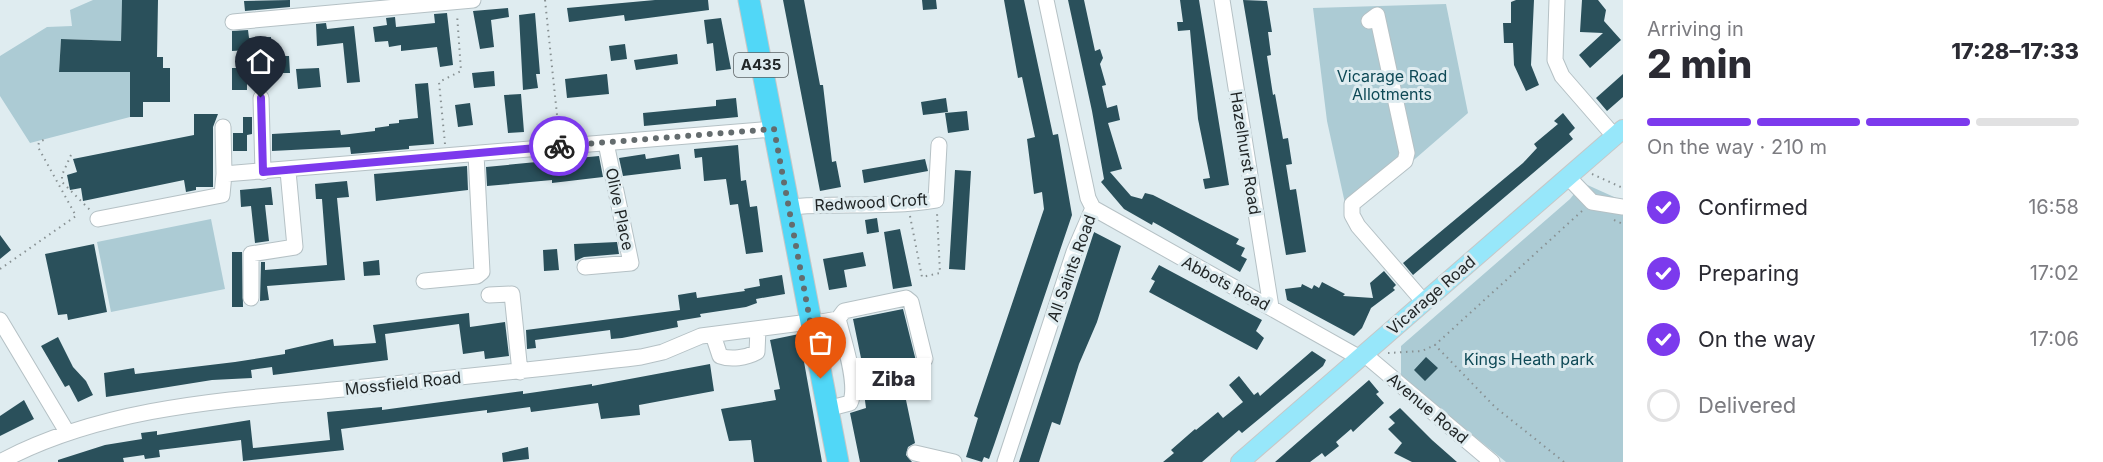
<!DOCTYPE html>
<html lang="en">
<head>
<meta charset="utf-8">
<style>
  :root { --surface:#fff; --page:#f2f2f3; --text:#2b2b33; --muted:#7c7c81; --line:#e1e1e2; --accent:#7c3aed }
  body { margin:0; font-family:Inter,sans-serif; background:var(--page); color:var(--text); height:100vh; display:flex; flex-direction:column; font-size:22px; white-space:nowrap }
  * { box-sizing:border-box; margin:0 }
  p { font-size:20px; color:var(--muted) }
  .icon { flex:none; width:33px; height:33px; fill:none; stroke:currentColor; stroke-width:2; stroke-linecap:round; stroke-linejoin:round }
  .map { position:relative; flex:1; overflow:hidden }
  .sheet { display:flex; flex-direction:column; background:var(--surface); width:480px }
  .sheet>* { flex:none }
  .pin { position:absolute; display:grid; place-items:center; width:51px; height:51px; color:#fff; margin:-62px -26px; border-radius:50% 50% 50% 0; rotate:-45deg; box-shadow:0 0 6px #0007 }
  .pin .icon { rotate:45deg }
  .courier { position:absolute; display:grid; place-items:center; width:60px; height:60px; margin:-30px; border:4px solid #7c3aed; border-radius:50%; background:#fff; color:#222; box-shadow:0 2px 8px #0007 }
  .bubble { position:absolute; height:42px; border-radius:0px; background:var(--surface); box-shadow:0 2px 4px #0004; font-size:20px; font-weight:800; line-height:42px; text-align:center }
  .head em { font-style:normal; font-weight:800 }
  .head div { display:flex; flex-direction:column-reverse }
  .head { display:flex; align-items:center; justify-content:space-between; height:102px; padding:0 24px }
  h1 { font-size:39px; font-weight:800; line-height:45px }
  .bar { display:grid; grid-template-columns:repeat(4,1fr); gap:9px 6px; align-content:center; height:72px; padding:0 24px }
  .bar i { height:8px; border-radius:4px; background:var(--line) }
  .bar .on { background:var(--accent) }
  .bar p { grid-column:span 4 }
  ol { padding:0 24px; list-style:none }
  li { display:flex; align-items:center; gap:18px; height:66px }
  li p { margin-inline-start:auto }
  li .icon { padding:6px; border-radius:50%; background:var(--accent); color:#fff; stroke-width:4 }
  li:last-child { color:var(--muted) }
  li i { width:33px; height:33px; border:3px solid var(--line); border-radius:50% }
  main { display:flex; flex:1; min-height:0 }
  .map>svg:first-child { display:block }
  .green { fill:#accbd4 }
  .building { fill:#2a505b }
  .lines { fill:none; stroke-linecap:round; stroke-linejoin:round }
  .minor-casing { stroke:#b5c1c5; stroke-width:17 }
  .major-casing { stroke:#c6c7c7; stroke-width:20 }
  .highway-casing { stroke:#c6c7c7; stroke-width:23 }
  .path { stroke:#889193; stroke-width:2; stroke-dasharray:1.5 4.5; stroke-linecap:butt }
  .minor { stroke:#fff; stroke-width:15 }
  .major { stroke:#97e7fa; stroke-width:18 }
  .highway { stroke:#51d7f7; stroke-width:21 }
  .done { stroke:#646c6e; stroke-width:6; stroke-dasharray:0 10.8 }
  .route { stroke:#7c3aed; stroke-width:8 }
  .labels { text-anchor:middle; stroke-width:6; stroke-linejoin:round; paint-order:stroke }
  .shield { fill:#dfecf0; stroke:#5b6264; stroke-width:1.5 }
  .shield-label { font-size:15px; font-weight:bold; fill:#222728 }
  .park-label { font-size:16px; fill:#0e4956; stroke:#dfecf0 }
  .street-label { font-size:16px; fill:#222728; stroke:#dfecf0 }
</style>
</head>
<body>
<main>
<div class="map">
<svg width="1623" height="462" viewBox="0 0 1623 462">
  <rect width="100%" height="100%" fill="#dfecf0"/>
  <path class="green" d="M93,0H122L121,41L61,39L59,71L130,72V117L30,143L0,96V56L47,27L72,26L70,10Z
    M1446,4L1468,113L1348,217L1327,121L1313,8Z
    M1583,183L1623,201V462H1506L1401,377V346L1570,199Z
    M211,219L225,289L111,312L97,242Z"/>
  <path class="building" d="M122,0H158L157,57H163V68H170V102H143V117H130V72H59L61,39L121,41Z
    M290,0V7L245,11L244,1Z
    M655,0H708L709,10L625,21L624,15L569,22L567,8Z
    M783,0H804L820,85H823L832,162L836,161L841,187L820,191Z
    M922,0H936L937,9L923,10Z
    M1004,0H1024L1053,135L1058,134L1072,215L994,445L989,459L984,457L982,462L966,457L978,418L974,416L1044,209L1042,192L1034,194L1027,139L1035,137L1022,77L1018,78Z
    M1068,0H1084L1095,51L1100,49L1103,58L1100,64L1106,85L1102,86L1107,108L1117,105L1120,120L1108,123L1122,169L1110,172L1131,196L1142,199L1145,193L1153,195L1239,239L1236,244L1245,248L1241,256L1247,259L1240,272L1162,227L1153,222L1152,225L1124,209L1101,182L1104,179L1092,111Z
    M1180,0H1199L1229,185L1205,189L1203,179L1210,178L1198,119L1190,30L1178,31L1177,22H1183Z
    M1243,0L1267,1L1272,32H1268L1271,55L1267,56L1273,95L1275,94L1283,139L1288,138L1292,164L1286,165L1290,190L1296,189L1306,252L1286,255Z
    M1516,0H1534L1531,65L1539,85L1526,91L1514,65L1513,43H1504L1503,23H1511V2Z
    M1582,0H1598L1606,10L1604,21L1621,40L1590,68L1579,55L1603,33L1580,32Z
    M508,8L509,17L491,20L494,47L480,49L473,11Z
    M447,13L453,65L440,67L437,47L401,51V45L389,47L388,41L375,42L373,27L387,25L386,18L395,17L396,27L435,23L434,14Z
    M535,13L540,74H536L538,88L523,90L519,15Z
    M721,18L731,69L716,71L713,43L707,44L704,20Z
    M326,23L327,29L354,26L360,82L347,83L343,43L317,46L316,24Z
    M248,30L249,38L271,37V47L279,46L280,65H263L262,49L232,51V31Z
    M625,44L627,59L611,61L609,46Z
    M677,54L678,64L636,70L634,60Z
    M279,56H289L290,73H280Z
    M232,68H258V79L247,81V90H232Z
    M319,68L321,87L298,89L296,69Z
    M494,71L495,86L474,88L472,73Z
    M607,74L609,94L567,98L565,79Z
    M1623,74V97L1607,111L1596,98Z
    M428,83L434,144L409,146V149L351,154L350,147L272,151V134L340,130L341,135L375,131V128L389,126V124L399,123V120L418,118L415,84Z
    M521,94L524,132L508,133L504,95Z
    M736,98L738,117L644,126L643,113L716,106V100Z
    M946,98L948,112L923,115L921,102Z
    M470,103L473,125L458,127L455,105Z
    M967,111L969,130L948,133L945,113Z
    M1563,113L1575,128L1569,134L1573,139L1413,275L1403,263L1523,163L1537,148L1534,144L1558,124L1554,121Z
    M194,114H218L213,127V187H196V190L186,192L184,180L83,201L81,188L70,190L67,175L77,172L73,159L194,135Z
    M243,117H252V134L247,135V151H233V133H243Z
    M738,145L741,181L746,180L750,207L757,206L763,252L746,254L738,204L730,205L726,179L704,181L702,157L695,158L694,149Z
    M645,154L646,159L679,154L681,169L623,176L619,158Z
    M599,156L603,177L552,183V180L487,186L486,167Z
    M925,159L928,171L864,183L862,170Z
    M467,166L468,190L376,201L374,174Z
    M955,170L971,171L965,270L949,269Z
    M347,181L349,197L337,198L345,280L267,286L269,300L260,301L261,262H265V270L327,265L322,199H316L315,184Z
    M271,187L273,205H265L269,241L255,243L251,206L241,207L240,190Z
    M877,218L879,232L867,234L865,220Z
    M900,229L912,286L893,289L884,232Z
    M1094,232L1121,246L1097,322L1079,364L1060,425L1052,422L1039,462H1019Z
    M0,235L11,250L0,259Z
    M617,242L619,254L584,257L575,261L574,244Z
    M94,244L107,312L68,320L67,314L58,315L45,254Z
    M557,249L559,270L544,271L543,250Z
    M232,252H242L243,307H232Z
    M863,252L866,266L844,270L847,287L829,290L823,259Z
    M379,260L380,275L364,276L363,262Z
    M1159,265L1262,320L1256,331L1264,338L1257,350L1149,292L1155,281L1151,279Z
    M1384,271L1396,285L1393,288L1395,290L1371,308L1362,328L1354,336L1287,300L1285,289L1301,287L1302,284L1312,289L1314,285L1319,288L1322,282L1345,294L1343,296L1373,298L1370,283Z
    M782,275L785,294L756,299L757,303L746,307L700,314L701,317L677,321L678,327L622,338L611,339L610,330L535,340L536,348L527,349L526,330L680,310L678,295L696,292L697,298L745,291L744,289L760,286L759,279Z
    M903,309L916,361L922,368L928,395L906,400L915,443L908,447L906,455L912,462H860L850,413L866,408L860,364L862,363L853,319Z
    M469,313L470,327L505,322L509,356L485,359L484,351L463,354L459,324L385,334L388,360L273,375L272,367L251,370L252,378L212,380L106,397L104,373L134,368L135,374L235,362L285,354V350L333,339L334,346L376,343L373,325Z
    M799,334L822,462H754L751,440L729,441L721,409L776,400L774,390L780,389L770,340Z
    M58,337L73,367L86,381L93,395L78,402L69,385L65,387L41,346Z
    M1312,351L1326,360L1323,366L1242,433L1239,430L1202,462H1163L1174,453L1171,450L1195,429L1196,430L1218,412L1223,418L1243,402L1229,385L1239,376L1254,395L1258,392L1260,396Z
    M1426,357L1438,368L1425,381L1414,370Z
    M710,364L714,391L639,405L640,415L601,419L598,403L531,412L530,407L487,413V410L341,429L344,450L243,461L241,440L159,450L160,457L145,459L144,455L123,458L124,462H58V460L105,445L142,439L141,433L157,431V435L250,420L253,448L330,440L327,412L382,407V410L523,391V394L592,384V386Z
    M1369,380L1379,392L1376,394L1384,403L1353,432L1351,429L1336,442L1339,446L1325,457L1322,453L1310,462H1275Z
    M24,400L34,419L0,436V416Z
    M1400,408L1432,440L1457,462H1412L1394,453L1402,443L1388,429L1395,423L1389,417Z
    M528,447L529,459L503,462L502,453Z"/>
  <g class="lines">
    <g class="minor-casing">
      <path id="minor" d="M1046,0L1088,198L1093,208L1360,358
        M1222,0L1271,307
        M1557,0L1555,60L1562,76L1615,137
        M1369,21L1377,15L1407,153L1405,161L1352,204V215L1358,226L1423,301
        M233,22L473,0
        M261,98L263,172
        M223,127L224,174
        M1568,177L1592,202L1623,207
        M789,207C838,203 887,208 936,200L939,145
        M98,219L222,195L224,174L774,129
        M585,267L631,263L606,143
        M424,281L477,276L482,272L476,154
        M489,295L512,294L520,372
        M251,298V254L295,247L288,171
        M838,319L844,311L906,298L911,302L925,359
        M0,320L67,432
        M810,324L838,319C843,338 859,386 850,403L827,409
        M713,335L720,356C731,360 746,358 757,352L758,329
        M1364,354L1492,462
        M915,453L954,462
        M0,462C105,406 228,400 344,389C443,379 542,369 641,357L663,352L701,336L809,322
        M1005,462L1074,252L1093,208"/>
    </g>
    <g class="major-casing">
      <path id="major" d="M1240,462L1623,129"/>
    </g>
    <g class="highway-casing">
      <path id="highway" d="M749,0L838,462"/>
    </g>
    <path class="path" d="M545,0L559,134
      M445,144L439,82L461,71L457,14
      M71,155L62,175V182L90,210
      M1592,174L1623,188
      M910,216L922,277L940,273L937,213
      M1614,220L1623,224
      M0,269L76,216L38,147L39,142L46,139
      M1388,353L1422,351L1435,345
      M1564,462L1495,407L1435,345L1583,210"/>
    <use href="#minor" class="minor"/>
    <use href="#major" class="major"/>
    <use href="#highway" class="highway"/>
  </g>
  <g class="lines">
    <path class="done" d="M559,146L774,129L821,379"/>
    <path class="route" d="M261,98L263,172L559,146"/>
  </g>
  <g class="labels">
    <rect class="shield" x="734" y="53" width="54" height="24" rx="4.5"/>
    <g class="shield-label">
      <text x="761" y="70">A435</text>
    </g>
    <g class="park-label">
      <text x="1392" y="82">Vicarage Road<tspan x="1392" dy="18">Allotments</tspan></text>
      <text x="1529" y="365">Kings Heath park</text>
    </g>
    <g class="street-label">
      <text transform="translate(1246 153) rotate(81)" y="6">Hazelhurst Road</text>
      <text transform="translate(871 202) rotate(-3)" y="6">Redwood Croft</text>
      <text transform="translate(620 209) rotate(78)" y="6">Olive Place</text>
      <text transform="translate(1071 268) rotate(-70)" y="6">All Saints Road</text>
      <text transform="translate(1226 283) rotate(28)" y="6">Abbots Road</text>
      <text transform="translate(1431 295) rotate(-41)" y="6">Vicarage Road</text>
      <text transform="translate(403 383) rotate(-6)" y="6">Mossfield Road</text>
      <text transform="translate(1428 408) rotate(40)" y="6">Avenue Road</text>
    </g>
  </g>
</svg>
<div class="pin" style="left:821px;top:379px;background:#ea580c"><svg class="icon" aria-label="bag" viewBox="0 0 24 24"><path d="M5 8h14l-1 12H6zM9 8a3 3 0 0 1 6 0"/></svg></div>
<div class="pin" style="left:261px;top:98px;background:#1f2937"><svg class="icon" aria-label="home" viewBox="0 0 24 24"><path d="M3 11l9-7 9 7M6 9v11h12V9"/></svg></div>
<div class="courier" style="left:559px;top:146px"><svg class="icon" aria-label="bike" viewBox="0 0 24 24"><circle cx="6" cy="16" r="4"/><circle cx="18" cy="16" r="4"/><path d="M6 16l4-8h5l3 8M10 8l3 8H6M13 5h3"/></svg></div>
<div class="bubble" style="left:856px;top:358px;width:75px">Ziba</div>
</div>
<section class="sheet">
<div class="head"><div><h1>2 min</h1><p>Arriving in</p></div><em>17:28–17:33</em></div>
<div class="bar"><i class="on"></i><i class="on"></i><i class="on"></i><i></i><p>On the way · 210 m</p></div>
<ol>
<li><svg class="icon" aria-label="check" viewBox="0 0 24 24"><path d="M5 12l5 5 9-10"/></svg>Confirmed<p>16:58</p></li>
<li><svg class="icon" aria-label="check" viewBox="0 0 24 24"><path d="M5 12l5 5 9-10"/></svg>Preparing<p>17:02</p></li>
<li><svg class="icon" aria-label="check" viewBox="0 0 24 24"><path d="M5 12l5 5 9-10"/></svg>On the way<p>17:06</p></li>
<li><i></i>Delivered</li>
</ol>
</section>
</main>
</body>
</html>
